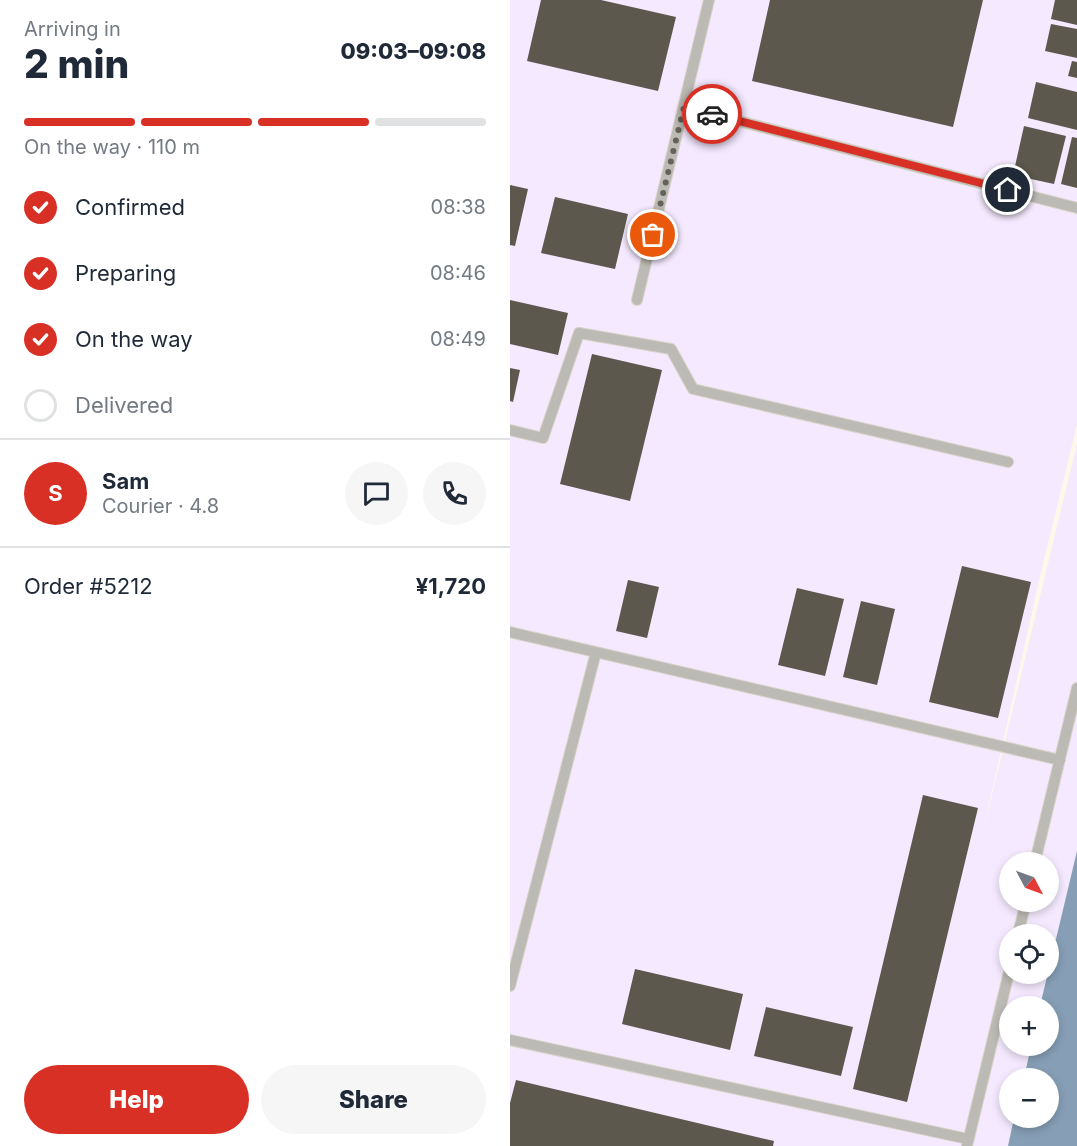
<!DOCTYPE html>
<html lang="en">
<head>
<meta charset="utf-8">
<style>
  :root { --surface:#fff; --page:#f6f6f7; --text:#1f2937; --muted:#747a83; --line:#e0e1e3; --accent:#d93025 }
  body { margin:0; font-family:Inter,sans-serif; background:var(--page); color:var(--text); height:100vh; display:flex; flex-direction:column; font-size:22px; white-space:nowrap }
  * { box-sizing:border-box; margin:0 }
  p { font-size:20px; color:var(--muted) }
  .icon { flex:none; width:33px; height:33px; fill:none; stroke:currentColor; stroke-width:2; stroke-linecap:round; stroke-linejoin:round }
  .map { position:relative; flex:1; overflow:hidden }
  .drawer { display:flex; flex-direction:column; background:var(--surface); width:510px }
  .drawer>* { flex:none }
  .needle { width:39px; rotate:131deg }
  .controls { position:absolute; left:489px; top:852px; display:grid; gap:12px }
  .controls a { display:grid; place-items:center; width:60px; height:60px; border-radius:50%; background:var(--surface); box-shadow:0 3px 9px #0003; font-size:30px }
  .pin { position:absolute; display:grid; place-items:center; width:51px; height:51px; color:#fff; margin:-26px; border:3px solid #fff; border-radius:50%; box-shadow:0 2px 6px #0007 }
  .courier { position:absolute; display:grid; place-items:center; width:60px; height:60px; margin:-30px; border:4px solid #d93025; border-radius:50%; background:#fff; color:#222; box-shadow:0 2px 8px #0007 }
  .headline em { font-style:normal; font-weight:800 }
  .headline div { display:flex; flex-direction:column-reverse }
  .headline { display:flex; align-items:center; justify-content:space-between; height:102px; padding:0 24px }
  h1 { font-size:39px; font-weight:800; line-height:45px }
  .bar { display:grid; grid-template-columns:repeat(4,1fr); gap:9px 6px; align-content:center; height:72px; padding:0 24px }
  .bar i { height:8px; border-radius:4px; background:var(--line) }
  .bar .current { background:var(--accent) }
  .bar p { grid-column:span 4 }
  .line { display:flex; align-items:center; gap:15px; padding:0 24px; border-top:2px solid var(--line) }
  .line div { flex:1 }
  .round { display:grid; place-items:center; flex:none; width:63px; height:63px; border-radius:32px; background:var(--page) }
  ol { padding:0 24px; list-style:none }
  li { display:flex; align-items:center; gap:18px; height:66px }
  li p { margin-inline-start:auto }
  li .icon { padding:6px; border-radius:50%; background:var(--accent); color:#fff; stroke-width:4 }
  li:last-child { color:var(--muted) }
  li i { width:33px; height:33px; border:3px solid var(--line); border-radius:50% }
  .action { display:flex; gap:12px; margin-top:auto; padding:12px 24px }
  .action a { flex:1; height:69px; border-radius:36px; background:var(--accent); color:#fff; font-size:24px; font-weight:800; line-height:69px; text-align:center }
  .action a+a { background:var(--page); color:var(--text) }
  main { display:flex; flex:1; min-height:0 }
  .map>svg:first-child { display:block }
  .industrial { fill:#f4e9fe; fill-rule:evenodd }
  .water { fill:#869fb6 }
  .building { fill:#5c584d }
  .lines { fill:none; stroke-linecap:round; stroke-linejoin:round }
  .lane-casing { stroke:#d8d3c7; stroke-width:12 }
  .lane { stroke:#bcbab4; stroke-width:10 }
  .done { stroke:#65625a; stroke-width:6; stroke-dasharray:0 10.8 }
  .route { stroke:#d93025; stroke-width:8 }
</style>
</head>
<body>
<main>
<section class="drawer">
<div class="headline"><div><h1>2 min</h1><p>Arriving in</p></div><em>09:03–09:08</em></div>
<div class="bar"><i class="current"></i><i class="current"></i><i class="current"></i><i></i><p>On the way · 110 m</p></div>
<ol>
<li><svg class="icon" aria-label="check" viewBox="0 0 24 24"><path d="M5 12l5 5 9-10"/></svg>Confirmed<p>08:38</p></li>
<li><svg class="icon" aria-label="check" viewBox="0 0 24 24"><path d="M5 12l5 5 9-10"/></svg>Preparing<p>08:46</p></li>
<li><svg class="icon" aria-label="check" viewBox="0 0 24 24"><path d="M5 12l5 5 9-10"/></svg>On the way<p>08:49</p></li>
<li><i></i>Delivered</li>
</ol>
<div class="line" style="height:108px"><b class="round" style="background:var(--accent);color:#fff">S</b><div><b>Sam</b><p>Courier · 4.8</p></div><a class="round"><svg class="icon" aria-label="chat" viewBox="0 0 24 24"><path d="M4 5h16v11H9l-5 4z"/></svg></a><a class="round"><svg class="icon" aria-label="phone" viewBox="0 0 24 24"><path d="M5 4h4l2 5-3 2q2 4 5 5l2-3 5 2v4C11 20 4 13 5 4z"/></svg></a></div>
<div class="line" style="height:78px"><div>Order #5212</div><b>¥1,720</b></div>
<div class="action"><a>Help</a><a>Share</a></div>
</section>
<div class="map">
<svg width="567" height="1146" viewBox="0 0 567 1146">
  <rect width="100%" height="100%" fill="#fdf8ea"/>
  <path class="industrial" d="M0,0H567V424L531,572L471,840L567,444V851L539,972L538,934H500V974H538L530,1006H500V1046H521L513,1078H500V1118H504L498,1146H0ZM500,862H538V902H500Z"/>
  <path class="water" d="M567,851V1146H498L504,1118H538V1078H514L521,1046H538V1006H530Z"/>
  <path class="building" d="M31,0H91L166,17L148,91L17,61Z
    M260,0H473L443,127L242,81Z
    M545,0H567V25L541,19Z
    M541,24L567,29V58L535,51Z
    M562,61L567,62V78L558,76Z
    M526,82L567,92V130L518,118Z
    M514,126L556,136L544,184L503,175Z
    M562,137L567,138V188L551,184Z
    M0,185L18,189L5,246L0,245Z
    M45,197L118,214L105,269L31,253Z
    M0,300L58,313L48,355L0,344Z
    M82,354L152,370L120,501L50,484Z
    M0,368L10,370L3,402L0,401Z
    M452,566L521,582L488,718L419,702Z
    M118,580L149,587L137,638L106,631Z
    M287,588L334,599L315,676L268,665Z
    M351,601L385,609L367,685L333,677Z
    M413,795L468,808L397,1102L343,1089Z
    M125,969L233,994L220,1050L112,1024Z
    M256,1007L343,1027L331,1076L244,1056Z
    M6,1080L264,1141L263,1146H0V1103Z"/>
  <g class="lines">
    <g class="lane-casing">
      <path id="lane" d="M174,107L567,208
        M127,300L199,0
        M0,430L33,438L69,333L161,349L183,389L498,462
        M0,632L550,760
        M525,862L567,688
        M508,934L516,902
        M0,986L86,652
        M0,1040L458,1139
        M457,1146L500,968"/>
    </g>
    <use href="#lane" class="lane"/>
  </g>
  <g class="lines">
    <path class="done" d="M143,235L174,107L202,114"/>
    <path class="route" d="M202,114L498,190"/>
  </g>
</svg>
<div class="controls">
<a><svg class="needle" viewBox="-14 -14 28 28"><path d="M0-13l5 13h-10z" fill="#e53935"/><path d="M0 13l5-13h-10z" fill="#747a83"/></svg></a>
<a><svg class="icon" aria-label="locate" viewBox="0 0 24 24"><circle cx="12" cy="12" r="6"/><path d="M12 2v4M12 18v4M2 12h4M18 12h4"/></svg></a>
<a>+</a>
<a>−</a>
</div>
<div class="pin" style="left:143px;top:235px;background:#ea580c"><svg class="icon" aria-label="bag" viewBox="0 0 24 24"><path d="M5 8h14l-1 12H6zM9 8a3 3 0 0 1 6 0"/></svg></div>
<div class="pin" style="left:498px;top:190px;background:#1f2937"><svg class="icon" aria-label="home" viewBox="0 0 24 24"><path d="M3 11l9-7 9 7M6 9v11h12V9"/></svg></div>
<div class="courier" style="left:202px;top:114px"><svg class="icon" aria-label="car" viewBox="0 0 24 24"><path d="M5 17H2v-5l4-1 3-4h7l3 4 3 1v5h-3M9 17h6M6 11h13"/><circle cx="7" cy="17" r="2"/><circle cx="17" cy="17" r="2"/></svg></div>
</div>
</main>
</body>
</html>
